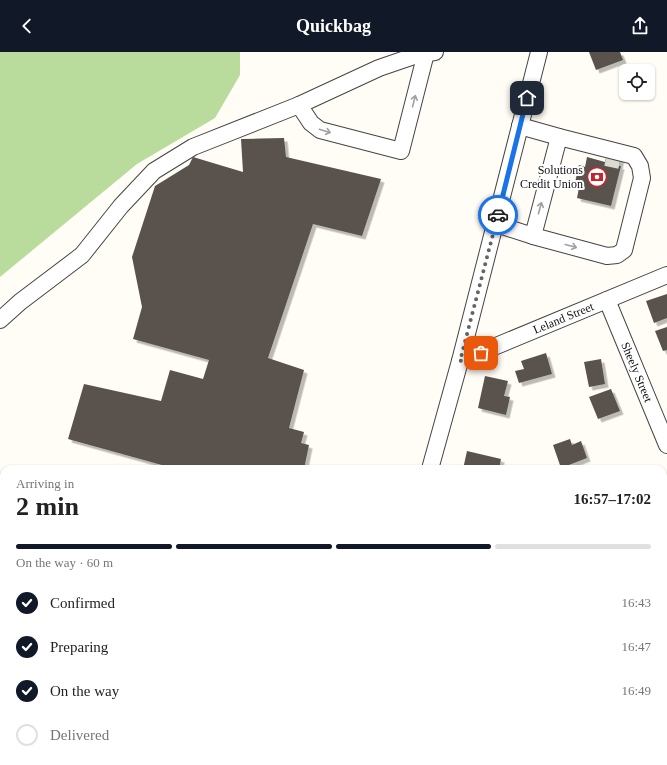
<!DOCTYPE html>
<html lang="en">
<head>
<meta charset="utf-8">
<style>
  :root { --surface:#fff; --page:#f6f6f6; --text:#222; --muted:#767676; --line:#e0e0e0; --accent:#111827 }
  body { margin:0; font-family:"Times New Roman",serif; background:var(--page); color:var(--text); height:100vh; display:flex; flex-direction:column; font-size:15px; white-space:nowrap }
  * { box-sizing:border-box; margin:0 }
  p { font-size:13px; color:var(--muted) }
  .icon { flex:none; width:22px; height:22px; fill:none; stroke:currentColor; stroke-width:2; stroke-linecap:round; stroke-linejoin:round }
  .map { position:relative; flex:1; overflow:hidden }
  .panel { position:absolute; left:0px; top:413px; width:667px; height:300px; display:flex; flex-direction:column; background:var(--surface); border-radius:12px 12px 0 0; box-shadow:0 1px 3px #0004 }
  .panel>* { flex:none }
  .buttons { position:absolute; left:619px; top:12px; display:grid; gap:8px }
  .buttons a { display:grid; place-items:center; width:36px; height:36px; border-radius:6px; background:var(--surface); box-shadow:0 1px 3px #0004; font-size:20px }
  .pin { position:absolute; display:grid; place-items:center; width:34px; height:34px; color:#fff; margin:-17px; border-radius:8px; box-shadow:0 2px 6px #0006 }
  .courier { position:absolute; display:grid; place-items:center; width:40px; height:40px; margin:-20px; border:3px solid #1a73e8; border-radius:50%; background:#fff; color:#222; box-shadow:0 1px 5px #0007 }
  .head em { font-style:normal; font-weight:700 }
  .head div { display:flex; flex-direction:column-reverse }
  .head { display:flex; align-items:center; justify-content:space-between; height:68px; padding:0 16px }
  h1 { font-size:26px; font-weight:700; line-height:30px }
  .bar { display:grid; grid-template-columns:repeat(4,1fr); gap:6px 4px; align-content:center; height:48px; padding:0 16px }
  .bar i { height:5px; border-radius:3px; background:var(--line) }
  .bar .on { background:var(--accent) }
  .bar p { grid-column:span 4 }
  ol { padding:0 16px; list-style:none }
  li { display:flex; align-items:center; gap:12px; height:44px }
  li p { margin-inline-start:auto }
  li .icon { padding:4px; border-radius:50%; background:var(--accent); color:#fff; stroke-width:4 }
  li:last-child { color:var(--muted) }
  li i { width:22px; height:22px; border:2px solid var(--line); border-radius:50% }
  header { display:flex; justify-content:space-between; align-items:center; height:52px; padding:0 16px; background:var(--accent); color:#fff; font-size:18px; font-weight:700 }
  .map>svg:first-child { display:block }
  .forest { fill:#b9dc9c }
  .building { fill:#5a524d; filter:url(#shadow) }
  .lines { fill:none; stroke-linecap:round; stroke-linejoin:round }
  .minor-tunnel { stroke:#dbdad3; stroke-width:16; stroke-dasharray:16 8; stroke-linecap:butt }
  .minor-casing { stroke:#444; stroke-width:18 }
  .minor { stroke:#fff; stroke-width:16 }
  .oneway { stroke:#a0a0a0 }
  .done { stroke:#646461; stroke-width:4; stroke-dasharray:0 7.2 }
  .route { stroke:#1a73e8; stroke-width:5 }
  .labels { text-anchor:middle; stroke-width:4; stroke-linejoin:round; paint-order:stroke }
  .poi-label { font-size:12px; fill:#111; stroke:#fff; text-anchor:end }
  .street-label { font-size:12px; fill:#111; stroke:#fff }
</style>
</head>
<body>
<header><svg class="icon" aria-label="back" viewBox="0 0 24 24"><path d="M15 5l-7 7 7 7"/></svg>Quickbag<svg class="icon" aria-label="share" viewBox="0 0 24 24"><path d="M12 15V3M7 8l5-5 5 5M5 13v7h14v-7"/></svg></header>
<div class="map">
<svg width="667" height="713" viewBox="0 0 667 713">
  <defs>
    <filter id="shadow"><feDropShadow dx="3.5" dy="3.5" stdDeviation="0" flood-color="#0004"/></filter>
  </defs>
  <rect width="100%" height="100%" fill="#fffdf5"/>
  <path class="forest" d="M0,0H240V23L215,66L137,112L0,225Z"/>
  <path class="building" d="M589,0H620L623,8L596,18Z
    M284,86L286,105L381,127L362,184L313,172L268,306L304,318L289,376L304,380L301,391L309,393L304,417H169V415L68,387L84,332L161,349L170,318L203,327L209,308L133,287L142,255L132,205L155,134L189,113L193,105L243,120L241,87Z
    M607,101L621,105L619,114H621L611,154L577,146L579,136L574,135L579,113L585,115L587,105L605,110Z
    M667,242V266L654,271L646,249Z
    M667,275V298L663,299L655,279Z
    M546,301L552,322L519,331L515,319L524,317L521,309Z
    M601,307L605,332L589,335L584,310Z
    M485,324L508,329L504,344L510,345L506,363L478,356Z
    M611,337L620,359L598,367L589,345Z
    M570,387L572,393L581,389L587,406L561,416L553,393Z
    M467,399L501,407L499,417H463Z
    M667,508V531L663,533V509Z
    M267,709H290L289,713H266Z
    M626,709H657L647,713H627Z"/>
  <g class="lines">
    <path class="minor-tunnel" d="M606,106L620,109"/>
    <g class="minor-casing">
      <g id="minor">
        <path d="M299,53L311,71L320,78L401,99L426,1"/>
        <path d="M496,172L533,184L559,85L520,74"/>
        <path d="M533,184L607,204L617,203L624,198L642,126L640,114L634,104L559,85"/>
        <path id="s1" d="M607,248L667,393"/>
        <path d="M0,268L20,250L82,203L121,154L154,119L193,95L299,53L379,16L420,2L435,0"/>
        <path id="s2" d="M460,309L667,223"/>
        <path d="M430,417L460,309L539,0"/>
        <path d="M663,647L667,645"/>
        <path d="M136,709L137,713"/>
        <path d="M408,709L422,713"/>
        <path d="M348,713L349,709"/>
        <path d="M504,713L513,709"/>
      </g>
    </g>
    <use href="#minor" class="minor"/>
  </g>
  <defs><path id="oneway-shaft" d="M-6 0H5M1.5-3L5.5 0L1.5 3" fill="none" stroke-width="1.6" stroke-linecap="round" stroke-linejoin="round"/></defs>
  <g class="oneway">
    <use href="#oneway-shaft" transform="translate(414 49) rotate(-76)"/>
    <use href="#oneway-shaft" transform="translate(325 79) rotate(17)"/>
    <use href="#oneway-shaft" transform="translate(540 156) rotate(-75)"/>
    <use href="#oneway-shaft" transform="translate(571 194) rotate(15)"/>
  </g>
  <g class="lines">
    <path class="done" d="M481,301L460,309L498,163"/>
    <path class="route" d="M498,163L527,46"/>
  </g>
  <defs>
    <g id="bank-ring" transform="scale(1)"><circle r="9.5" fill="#fff" stroke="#c4262e" stroke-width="1.5"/><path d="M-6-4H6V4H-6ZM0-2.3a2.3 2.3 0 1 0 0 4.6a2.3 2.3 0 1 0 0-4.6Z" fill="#c4262e"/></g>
  </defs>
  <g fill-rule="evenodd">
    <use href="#bank-ring" x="597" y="125"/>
  </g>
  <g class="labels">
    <g class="poi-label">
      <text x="583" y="122">Solutions<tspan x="583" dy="14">Credit Union</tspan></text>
    </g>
    <g class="street-label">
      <text dy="4" stroke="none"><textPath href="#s2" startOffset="112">Leland Street</textPath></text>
      <text dy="4" stroke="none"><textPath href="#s1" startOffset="78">Sheely Street</textPath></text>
    </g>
  </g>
</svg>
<div class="buttons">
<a><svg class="icon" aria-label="locate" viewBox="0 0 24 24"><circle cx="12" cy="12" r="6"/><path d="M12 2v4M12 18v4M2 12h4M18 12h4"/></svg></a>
</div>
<div class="pin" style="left:481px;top:301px;background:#ea580c"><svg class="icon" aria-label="bag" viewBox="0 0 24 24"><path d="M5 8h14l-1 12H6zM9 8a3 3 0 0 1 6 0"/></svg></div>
<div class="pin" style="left:527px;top:46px;background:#1f2937"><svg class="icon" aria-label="home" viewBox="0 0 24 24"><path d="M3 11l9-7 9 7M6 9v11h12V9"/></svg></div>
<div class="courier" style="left:498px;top:163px"><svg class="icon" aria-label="car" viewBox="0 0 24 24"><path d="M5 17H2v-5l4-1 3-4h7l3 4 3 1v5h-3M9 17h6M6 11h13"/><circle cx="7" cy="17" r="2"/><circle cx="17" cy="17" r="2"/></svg></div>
<section class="panel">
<div class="head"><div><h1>2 min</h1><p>Arriving in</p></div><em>16:57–17:02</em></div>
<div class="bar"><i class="on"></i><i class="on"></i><i class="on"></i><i></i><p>On the way · 60 m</p></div>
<ol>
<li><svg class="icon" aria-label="check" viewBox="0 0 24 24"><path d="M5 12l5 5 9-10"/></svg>Confirmed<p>16:43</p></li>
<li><svg class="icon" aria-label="check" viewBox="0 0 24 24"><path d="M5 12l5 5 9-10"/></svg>Preparing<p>16:47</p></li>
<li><svg class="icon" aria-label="check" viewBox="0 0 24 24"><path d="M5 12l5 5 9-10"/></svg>On the way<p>16:49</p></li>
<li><i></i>Delivered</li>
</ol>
</section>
</div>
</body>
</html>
